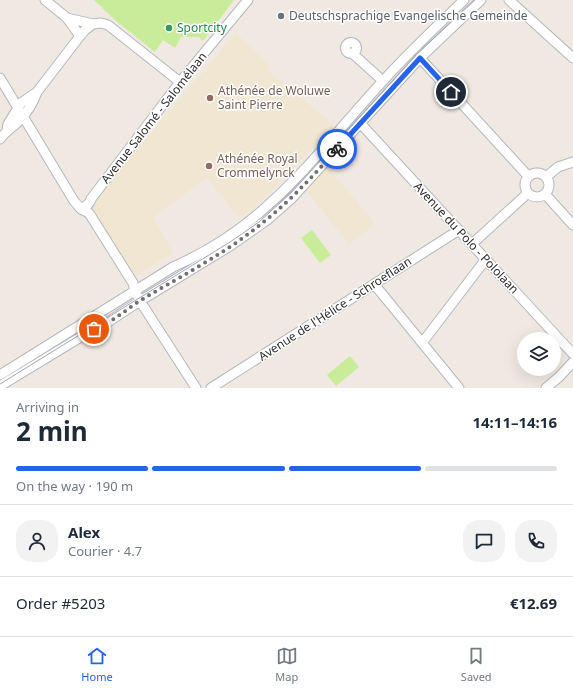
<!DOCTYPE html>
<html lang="en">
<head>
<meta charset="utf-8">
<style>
  :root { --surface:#fff; --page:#f2f2f3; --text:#1f2937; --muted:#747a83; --line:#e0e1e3; --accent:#2563eb }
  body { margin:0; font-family:"Noto Sans",sans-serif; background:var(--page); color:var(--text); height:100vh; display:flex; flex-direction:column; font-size:15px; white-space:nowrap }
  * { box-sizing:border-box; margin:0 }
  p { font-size:13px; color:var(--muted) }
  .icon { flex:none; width:22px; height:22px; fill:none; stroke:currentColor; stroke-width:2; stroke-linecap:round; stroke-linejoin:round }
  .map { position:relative; height:388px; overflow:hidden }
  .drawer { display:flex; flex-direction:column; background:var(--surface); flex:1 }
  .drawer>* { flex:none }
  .controls { position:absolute; left:517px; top:332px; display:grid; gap:8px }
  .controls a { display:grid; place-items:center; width:44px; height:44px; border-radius:50%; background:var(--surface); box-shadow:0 4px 16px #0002; font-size:20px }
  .pin { position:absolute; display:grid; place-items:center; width:34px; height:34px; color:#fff; margin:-17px; border:2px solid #fff; border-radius:50%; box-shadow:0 1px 4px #0007 }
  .courier { position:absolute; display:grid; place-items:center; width:40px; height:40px; margin:-20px; border:3px solid #2563eb; border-radius:50%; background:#fff; color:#222; box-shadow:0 1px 5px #0007 }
  .summary em { font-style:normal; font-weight:700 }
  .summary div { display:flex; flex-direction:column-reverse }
  .summary { display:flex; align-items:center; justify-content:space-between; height:68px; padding:0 16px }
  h1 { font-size:26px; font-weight:700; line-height:30px }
  .bar { display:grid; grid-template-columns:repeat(4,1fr); gap:6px 4px; align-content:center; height:48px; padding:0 16px }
  .bar i { height:5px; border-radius:3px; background:var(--line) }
  .bar .current { background:var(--accent) }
  .bar p { grid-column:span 4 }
  .line { display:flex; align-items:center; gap:10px; padding:0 16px; border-top:1px solid var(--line) }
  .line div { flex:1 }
  .round { display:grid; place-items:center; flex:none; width:42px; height:42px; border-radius:16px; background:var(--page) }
  .dock { display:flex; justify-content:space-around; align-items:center; height:56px; border-top:1px solid var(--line); background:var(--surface); font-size:11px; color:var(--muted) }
  .dock a { display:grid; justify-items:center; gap:2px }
  .dock .current { color:var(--accent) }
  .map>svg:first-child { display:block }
  .education { fill:#f0e6d1 }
  .pitch { fill:#c9ec9a }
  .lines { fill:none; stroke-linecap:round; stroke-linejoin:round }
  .minor-casing { stroke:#b4b7c1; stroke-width:11 }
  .minor { stroke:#fff; stroke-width:9 }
  .tram { stroke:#a3a6b8; stroke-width:1 }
  .done { stroke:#726f6d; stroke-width:4; stroke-dasharray:0 7.2 }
  .route { stroke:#2563eb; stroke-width:5 }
  .worship-dot { fill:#6b7280; stroke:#fff; stroke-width:1.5 }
  .leisure-dot { fill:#2e9e5b; stroke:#fff; stroke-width:1.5 }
  .education-dot { fill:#8d6e63; stroke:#fff; stroke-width:1.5 }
  .labels { text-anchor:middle; stroke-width:3; stroke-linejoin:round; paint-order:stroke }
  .worship-label { font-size:12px; fill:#5b616d; stroke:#fff; text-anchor:start }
  .leisure-label { font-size:12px; fill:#27864d; stroke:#fff; text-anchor:start }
  .education-label { font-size:12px; fill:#785e54; stroke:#fff; text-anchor:start }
  .street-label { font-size:12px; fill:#2e2e2e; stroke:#fff }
</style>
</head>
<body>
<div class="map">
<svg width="573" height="388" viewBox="0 0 573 388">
  <rect width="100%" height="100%" fill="#efe9e1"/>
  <path class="education" d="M236,33L269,65L266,69L334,125L270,193L253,208L238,217L207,178L153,217L173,253L133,277L89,206Z
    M325,164L375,224L349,244L304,188Z"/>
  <path class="pitch" d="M94,0H234L203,41L199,37H181L175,48L163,40L155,52L115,20Z
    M312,230L331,255L320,263L301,238Z
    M350,356L359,367L336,386L327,375Z"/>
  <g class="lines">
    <g class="minor-casing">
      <path id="minor" d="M45,0L67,18L80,36
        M509,0L573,58
        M67,18L93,24L101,23L108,25L180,82
        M345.5 48a5.5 5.5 0 1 1 11 0a5.5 5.5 0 1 1-11 0Z
        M352,53L383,81
        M420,58L528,176
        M0,78L74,201L81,209L89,213L133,283L135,291L140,301L196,388
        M360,123L573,354
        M7,130L8,124L21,103L37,92L80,36L85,30L93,24
        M0,139C6,131 12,128 19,121C27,113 33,103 37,92
        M525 185a12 12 0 1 1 24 0a12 12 0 1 1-24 0Z
        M546,177L558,167L573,162
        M545,194L573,225
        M81,209C86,206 90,204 91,199L180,82L248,0
        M472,244L528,193
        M374,284L459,388
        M422,343L486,259
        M0,375L173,267C207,252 240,231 267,206C309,169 344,123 382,82C408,53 436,27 464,0
        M0,386L94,329L105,324L140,301L230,246L267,220L292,198L420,58L481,0
        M211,388L459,230
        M546,388L559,377L573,362"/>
    </g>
    <use href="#minor" class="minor"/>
    <path class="tram" d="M0,384L230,242L259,222L291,193L417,54L475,0"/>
  </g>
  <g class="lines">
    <path class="done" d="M94,329C112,323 125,310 141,300C183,275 228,252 266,220C292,199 315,174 337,149"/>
    <path class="route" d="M337,149L420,58L451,92"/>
  </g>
  <circle class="worship-dot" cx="281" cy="16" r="4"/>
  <circle class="leisure-dot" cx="169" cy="28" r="4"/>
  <g class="education-dot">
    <circle cx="210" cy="98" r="4"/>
    <circle cx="209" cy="166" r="4"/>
  </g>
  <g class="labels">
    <g class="worship-label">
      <text x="289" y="20">Deutschsprachige Evangelische Gemeinde</text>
    </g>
    <g class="leisure-label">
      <text x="177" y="32">Sportcity</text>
    </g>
    <g class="education-label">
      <text x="218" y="95">Athénée de Woluwe<tspan x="218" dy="14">Saint Pierre</tspan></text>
      <text x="217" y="163">Athénée Royal<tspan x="217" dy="14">Crommelynck</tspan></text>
    </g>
    <g class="street-label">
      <text transform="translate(154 118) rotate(-52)" y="4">Avenue Salomé - Salomélaan</text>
      <text transform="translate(466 238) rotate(47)" y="4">Avenue du Polo - Pololaan</text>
      <text transform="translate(335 309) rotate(-33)" y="4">Avenue de l'Hélice - Schroeflaan</text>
    </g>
  </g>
</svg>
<div class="controls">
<a><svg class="icon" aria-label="layers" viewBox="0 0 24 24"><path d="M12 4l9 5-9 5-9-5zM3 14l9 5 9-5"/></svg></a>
</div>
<div class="pin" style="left:94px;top:329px;background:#ea580c"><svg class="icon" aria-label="bag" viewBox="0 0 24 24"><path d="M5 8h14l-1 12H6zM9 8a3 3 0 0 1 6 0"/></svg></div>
<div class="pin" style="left:451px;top:92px;background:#1f2937"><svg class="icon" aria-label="home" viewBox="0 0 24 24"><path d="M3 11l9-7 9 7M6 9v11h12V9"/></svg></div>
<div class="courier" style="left:337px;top:149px"><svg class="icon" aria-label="bike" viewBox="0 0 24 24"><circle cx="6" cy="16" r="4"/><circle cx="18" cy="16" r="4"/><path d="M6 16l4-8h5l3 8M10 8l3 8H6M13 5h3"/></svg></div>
</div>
<section class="drawer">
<div class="summary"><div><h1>2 min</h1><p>Arriving in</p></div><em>14:11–14:16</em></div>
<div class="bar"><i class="current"></i><i class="current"></i><i class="current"></i><i></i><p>On the way · 190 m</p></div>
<div class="line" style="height:72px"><a class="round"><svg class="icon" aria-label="person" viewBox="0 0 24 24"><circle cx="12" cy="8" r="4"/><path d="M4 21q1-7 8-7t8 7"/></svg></a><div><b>Alex</b><p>Courier · 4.7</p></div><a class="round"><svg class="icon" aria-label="chat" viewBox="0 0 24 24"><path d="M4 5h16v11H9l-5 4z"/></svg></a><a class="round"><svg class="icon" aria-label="phone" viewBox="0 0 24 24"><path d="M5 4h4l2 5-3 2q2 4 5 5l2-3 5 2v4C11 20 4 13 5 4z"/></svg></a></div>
<div class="line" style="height:52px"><div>Order #5203</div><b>€12.69</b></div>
</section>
<nav class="dock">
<a class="current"><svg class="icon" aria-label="home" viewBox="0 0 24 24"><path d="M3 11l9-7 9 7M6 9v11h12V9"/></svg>Home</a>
<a><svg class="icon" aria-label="map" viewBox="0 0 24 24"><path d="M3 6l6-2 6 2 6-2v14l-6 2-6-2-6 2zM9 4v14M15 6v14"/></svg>Map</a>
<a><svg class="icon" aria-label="saved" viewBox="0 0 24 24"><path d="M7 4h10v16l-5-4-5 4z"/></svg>Saved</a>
</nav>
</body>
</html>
